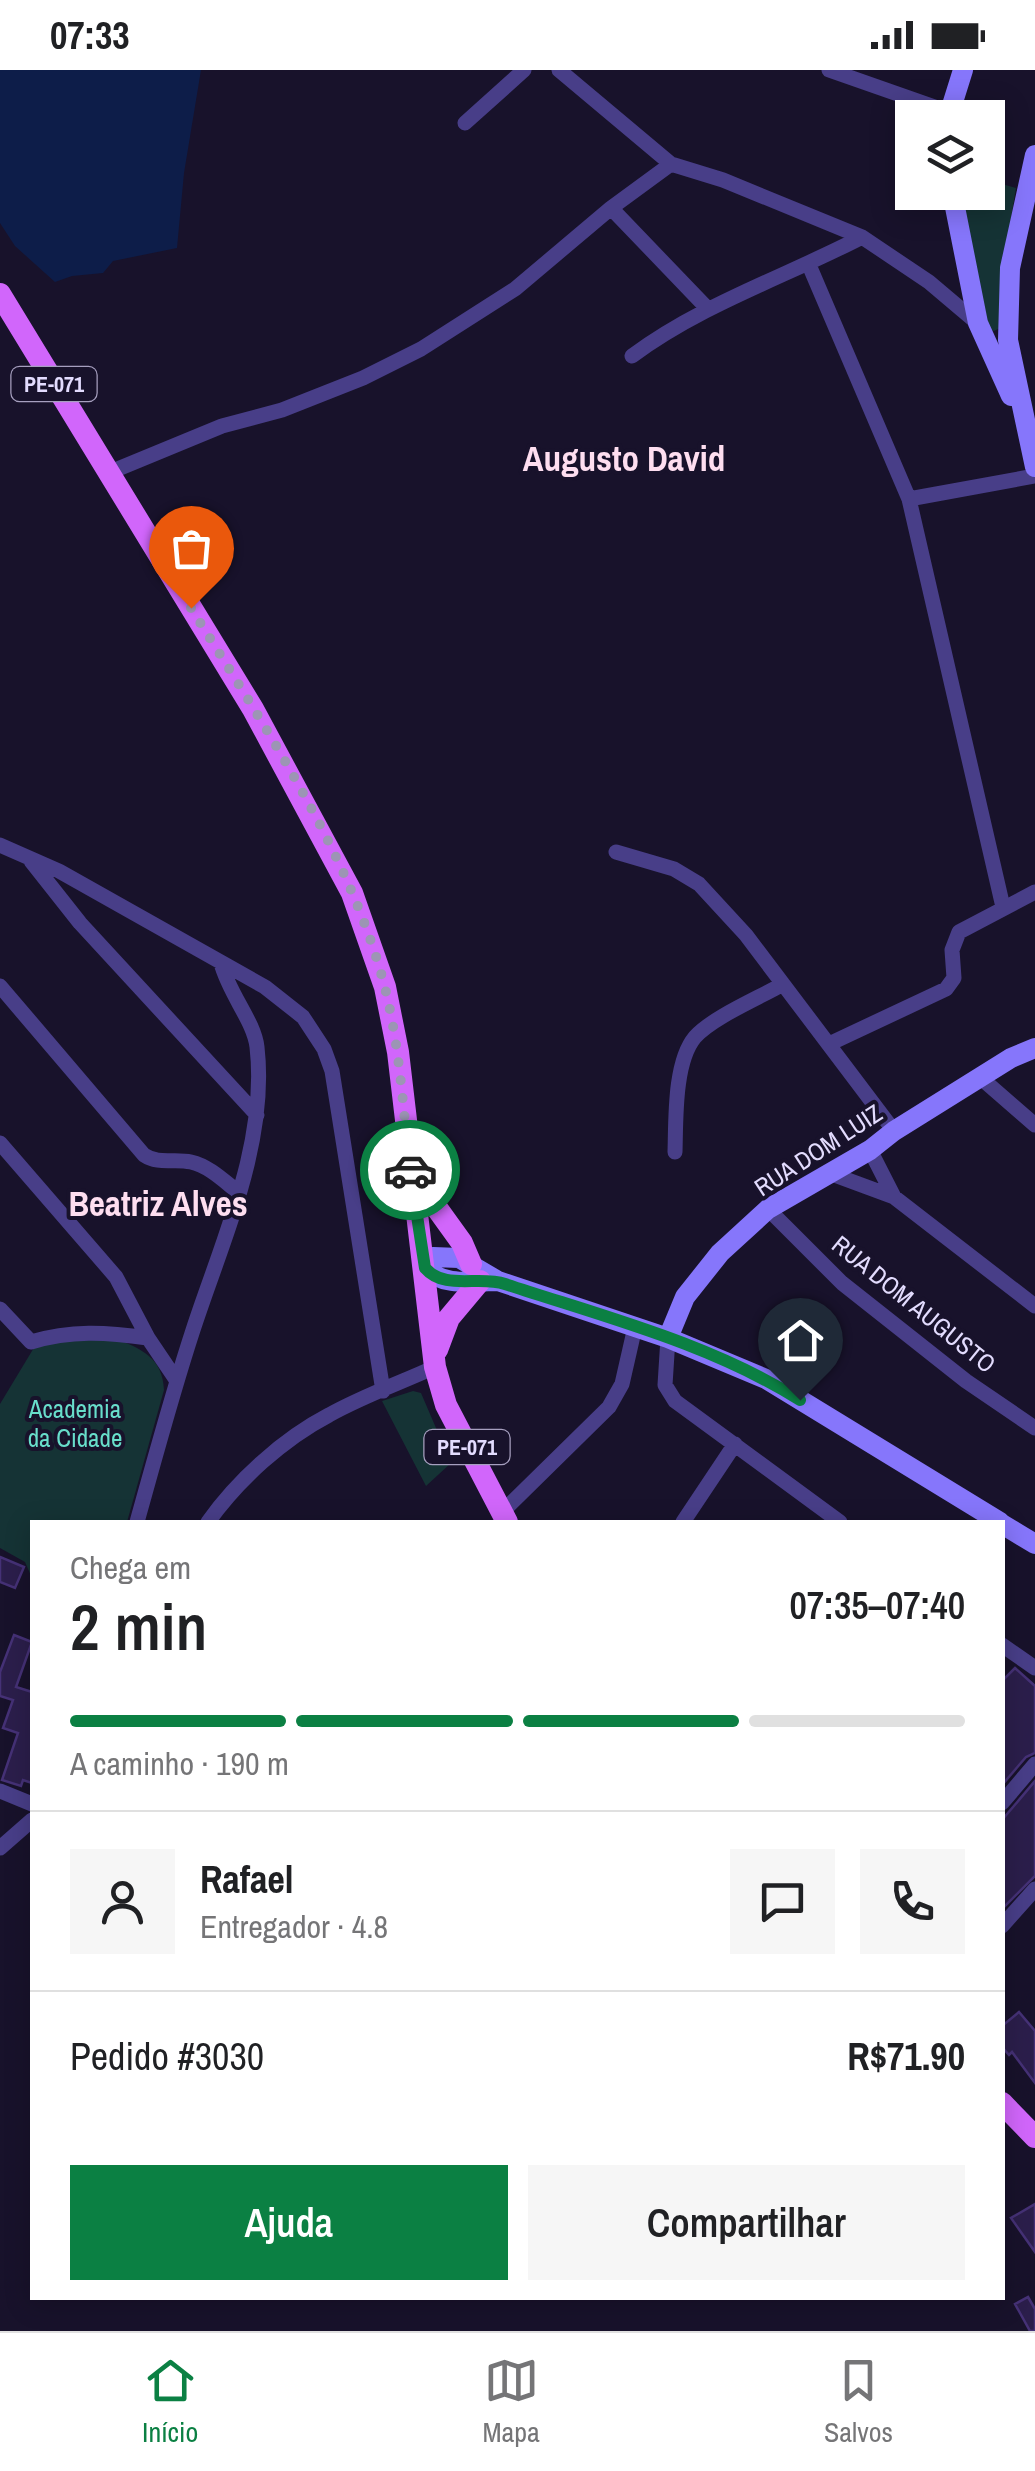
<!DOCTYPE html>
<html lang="pt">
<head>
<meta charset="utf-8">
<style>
  :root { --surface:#fff; --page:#f6f6f6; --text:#202124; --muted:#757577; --line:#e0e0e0; --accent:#0b8043 }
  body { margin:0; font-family:"Archivo Narrow",sans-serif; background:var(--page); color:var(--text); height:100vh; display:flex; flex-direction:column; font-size:38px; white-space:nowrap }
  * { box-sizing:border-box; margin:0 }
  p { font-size:32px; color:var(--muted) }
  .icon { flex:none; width:55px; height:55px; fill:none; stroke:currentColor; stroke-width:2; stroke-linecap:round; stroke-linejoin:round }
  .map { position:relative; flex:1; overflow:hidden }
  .drawer { position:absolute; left:30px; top:1450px; width:975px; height:780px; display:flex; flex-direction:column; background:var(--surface); border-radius:0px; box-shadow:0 5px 25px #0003 }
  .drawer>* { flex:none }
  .buttons { position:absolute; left:895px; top:30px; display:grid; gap:20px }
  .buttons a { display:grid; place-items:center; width:110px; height:110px; border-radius:0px; background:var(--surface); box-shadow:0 5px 25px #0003; font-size:50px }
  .pin { position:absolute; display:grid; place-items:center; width:85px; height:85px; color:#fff; margin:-102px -42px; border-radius:50% 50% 50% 0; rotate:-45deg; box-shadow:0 0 10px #0007 }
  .pin .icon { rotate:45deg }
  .courier { position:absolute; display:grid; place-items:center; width:100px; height:100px; margin:-50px; border:8px solid #0b8043; border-radius:50%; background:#fff; color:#222; box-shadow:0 2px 12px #0007 }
  .summary em { font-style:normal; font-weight:600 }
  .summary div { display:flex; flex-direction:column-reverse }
  .summary { display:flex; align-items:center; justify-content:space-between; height:170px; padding:0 40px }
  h1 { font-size:65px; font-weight:600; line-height:75px }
  .bar { display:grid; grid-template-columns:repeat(4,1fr); gap:15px 10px; align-content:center; height:120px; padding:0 40px }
  .bar i { height:12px; border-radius:8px; background:var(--line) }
  .bar .selected { background:var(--accent) }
  .bar p { grid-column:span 4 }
  .line { display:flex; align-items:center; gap:25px; padding:0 40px; border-top:2px solid var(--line) }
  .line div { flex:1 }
  .round { display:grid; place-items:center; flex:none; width:105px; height:105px; border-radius:0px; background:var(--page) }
  .button { display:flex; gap:20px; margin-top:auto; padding:20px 40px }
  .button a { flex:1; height:115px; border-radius:0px; background:var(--accent); color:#fff; font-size:40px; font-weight:600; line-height:115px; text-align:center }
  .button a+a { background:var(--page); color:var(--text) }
  .status { display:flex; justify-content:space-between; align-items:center; height:70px; padding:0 50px; background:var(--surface); direction:ltr }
  .status svg { height:28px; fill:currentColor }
  .tabs { display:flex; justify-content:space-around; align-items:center; height:140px; border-top:2px solid var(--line); background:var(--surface); font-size:28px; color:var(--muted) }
  .tabs a { display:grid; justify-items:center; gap:5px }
  .tabs .selected { color:var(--accent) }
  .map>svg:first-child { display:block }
  .green { fill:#153335 }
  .water { fill:#0d1d49 }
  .building { fill:#2b1e4b; stroke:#453176; stroke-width:2.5 }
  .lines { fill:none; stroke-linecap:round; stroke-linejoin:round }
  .street { stroke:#483e88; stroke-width:15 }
  .secondary { stroke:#8676fb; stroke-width:20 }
  .primary { stroke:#d166fb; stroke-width:22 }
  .done { stroke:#9c95b4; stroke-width:10; stroke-dasharray:0 18 }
  .route { stroke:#0b8043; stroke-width:12 }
  .labels { text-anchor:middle; stroke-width:8; stroke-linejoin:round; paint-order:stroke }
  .shield { fill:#18122b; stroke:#a69fbf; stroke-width:2.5 }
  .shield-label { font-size:22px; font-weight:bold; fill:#e3dcfe }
  .street-label { font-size:25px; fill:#e3dcfe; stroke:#18122b }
  .park-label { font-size:25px; fill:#68decb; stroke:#18122b }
  .district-label { font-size:35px; font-weight:bold; fill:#fedef0; stroke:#18122b }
</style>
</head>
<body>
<div class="status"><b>07:33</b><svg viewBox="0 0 49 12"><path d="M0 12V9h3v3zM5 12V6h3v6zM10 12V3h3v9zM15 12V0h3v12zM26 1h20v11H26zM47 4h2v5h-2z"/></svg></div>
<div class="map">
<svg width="1035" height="2261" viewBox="0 0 1035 2261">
  <rect width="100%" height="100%" fill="#18122b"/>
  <path class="green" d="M988,110L1016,118L1003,197L1000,258L994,261L989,259L961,123L988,122Z
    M113,1268C141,1278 163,1288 164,1320L127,1452H32V1508L25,1492L0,1478V1334L35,1276L51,1270Z
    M413,1321L421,1323L451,1393L426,1416L382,1331Z"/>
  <path class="water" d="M0,0H201L184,103L177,178L113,191L103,203L72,206L55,212L15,176L0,153Z"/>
  <path class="building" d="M0,1487L24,1497L15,1518L0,1512Z
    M14,1565L32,1572L16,1617L32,1622V1713L23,1710L21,1716L2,1710L18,1663L3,1658L13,1630L0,1626V1602Z
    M1015,1598L1035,1616V1683L1026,1687L1002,1715V1611Z
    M1035,1711V1806L1002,1839V1750Z
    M1019,1942L1035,1961V2013L1012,1982L1009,1985L1002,1977V1956Z
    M1035,2134V2182L1011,2148Z
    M1028,2227L1035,2239V2261H1030L1015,2234Z"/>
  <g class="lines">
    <path class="street" d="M559,0L671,94L723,110L862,167L929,212L981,256
      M829,0L949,42
      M465,53L524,0
      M611,138L707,238
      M809,195L909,429L1003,837
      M632,286C702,234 785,207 862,167
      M108,403L222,356L282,340L363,308L421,279L515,219L611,138L671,94
      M909,429L1035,406
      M0,775L59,801L265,917L303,947L324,979L332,1001L383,1321
      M616,782L674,799L699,814L746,865L894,1061
      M31,791L80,853L257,1045
      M0,916L144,1085C159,1095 174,1088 191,1092C209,1096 224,1111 238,1122
      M829,974L946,919L954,908L952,880L959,862L1035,822
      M981,1008L1035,1055
      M0,1073L116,1207L148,1268L177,1311
      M870,1080L894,1127
      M675,1082C676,1050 674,992 695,967C713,947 759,928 783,914
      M829,1103L894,1127L1035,1236
      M768,1139L842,1213L966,1311L1035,1358
      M0,1239L31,1272C71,1260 106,1262 148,1268
      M668,1268L665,1315L675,1331L840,1452
      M500,1444L609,1337L622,1314L635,1257
      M137,1452C155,1388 172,1324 193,1260C222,1171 268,1073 257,977C254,951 229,924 221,893
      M208,1452C238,1410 283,1369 329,1345C363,1326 400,1313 435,1297
      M683,1452L735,1374
      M1002,1575L1035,1598
      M0,1721L32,1734
      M1002,1733L1035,1694
      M0,1778L32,1750
      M1002,1856L1035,1819"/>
    <path class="secondary" d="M948,48L963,0
      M1035,85L1010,198L1008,270L1035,397
      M952,122L978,253L1011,326
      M498,1211C474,1211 442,1217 425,1198L433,1187L459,1188L498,1211L668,1268L766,1309L1000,1452
      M668,1268L685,1227L720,1183L768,1139L870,1080L894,1061L1011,988L1035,978
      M1002,1454L1035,1474"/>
    <path class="primary" d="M0,224L253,639L352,823L385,917L398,982L435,1297L446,1335L507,1452
      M413,1105L462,1173L471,1194
      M437,1280L449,1248L480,1211
      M1002,2033L1035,2067"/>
  </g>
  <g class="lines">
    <path class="done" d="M191,538C262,652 352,787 385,918C400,978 403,1039 410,1100"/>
    <path class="route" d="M410,1100L425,1198C445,1221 479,1205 505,1214C605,1247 711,1274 800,1330"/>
  </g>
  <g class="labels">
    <g class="shield">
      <rect x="11.5" y="297" width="85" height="34" rx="8"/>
      <rect x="424.5" y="1360" width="85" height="34" rx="8"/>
    </g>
    <g class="shield-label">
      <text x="54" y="322">PE-071</text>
      <text x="467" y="1385">PE-071</text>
    </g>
    <g class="street-label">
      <text transform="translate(818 1080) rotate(-33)" y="9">RUA DOM LUIZ</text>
      <text transform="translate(914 1234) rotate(39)" y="9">RUA DOM AUGUSTO</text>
    </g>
    <g class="park-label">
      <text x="75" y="1348">Academia<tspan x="75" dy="29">da Cidade</tspan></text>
    </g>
    <g class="district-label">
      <text x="624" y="401">Augusto David</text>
      <text x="158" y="1146">Beatriz Alves</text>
    </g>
  </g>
</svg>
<div class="buttons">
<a><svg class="icon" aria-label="layers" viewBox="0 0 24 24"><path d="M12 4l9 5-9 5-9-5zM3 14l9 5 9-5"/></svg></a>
</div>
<div class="pin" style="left:191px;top:538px;background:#ea580c"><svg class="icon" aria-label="bag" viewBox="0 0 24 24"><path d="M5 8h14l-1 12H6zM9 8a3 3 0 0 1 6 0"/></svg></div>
<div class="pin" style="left:800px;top:1330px;background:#1f2937"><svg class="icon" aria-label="home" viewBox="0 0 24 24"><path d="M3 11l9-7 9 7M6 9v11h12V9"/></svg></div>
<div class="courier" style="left:410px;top:1100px"><svg class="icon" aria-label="car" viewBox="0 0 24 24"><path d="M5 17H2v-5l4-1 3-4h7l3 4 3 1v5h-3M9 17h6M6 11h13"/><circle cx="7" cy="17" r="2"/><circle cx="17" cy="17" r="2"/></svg></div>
<section class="drawer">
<div class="summary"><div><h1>2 min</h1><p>Chega em</p></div><em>07:35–07:40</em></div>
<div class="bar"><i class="selected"></i><i class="selected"></i><i class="selected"></i><i></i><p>A caminho · 190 m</p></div>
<div class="line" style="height:180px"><a class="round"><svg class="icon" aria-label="person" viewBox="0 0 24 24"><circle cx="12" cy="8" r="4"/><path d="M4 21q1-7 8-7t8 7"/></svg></a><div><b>Rafael</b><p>Entregador · 4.8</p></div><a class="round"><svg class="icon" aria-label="chat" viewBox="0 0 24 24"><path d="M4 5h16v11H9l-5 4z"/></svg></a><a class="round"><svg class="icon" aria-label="phone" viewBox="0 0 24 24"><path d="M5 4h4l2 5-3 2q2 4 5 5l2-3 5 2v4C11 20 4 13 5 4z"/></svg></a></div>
<div class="line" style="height:130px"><div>Pedido #3030</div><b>R$71.90</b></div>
<div class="button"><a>Ajuda</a><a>Compartilhar</a></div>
</section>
</div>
<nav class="tabs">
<a class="selected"><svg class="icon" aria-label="home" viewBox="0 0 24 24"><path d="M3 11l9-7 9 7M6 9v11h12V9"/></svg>Início</a>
<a><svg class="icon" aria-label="map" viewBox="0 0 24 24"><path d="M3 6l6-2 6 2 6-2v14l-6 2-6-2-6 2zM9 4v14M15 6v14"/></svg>Mapa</a>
<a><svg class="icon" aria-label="saved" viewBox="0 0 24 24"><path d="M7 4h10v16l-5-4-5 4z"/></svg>Salvos</a>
</nav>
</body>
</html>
